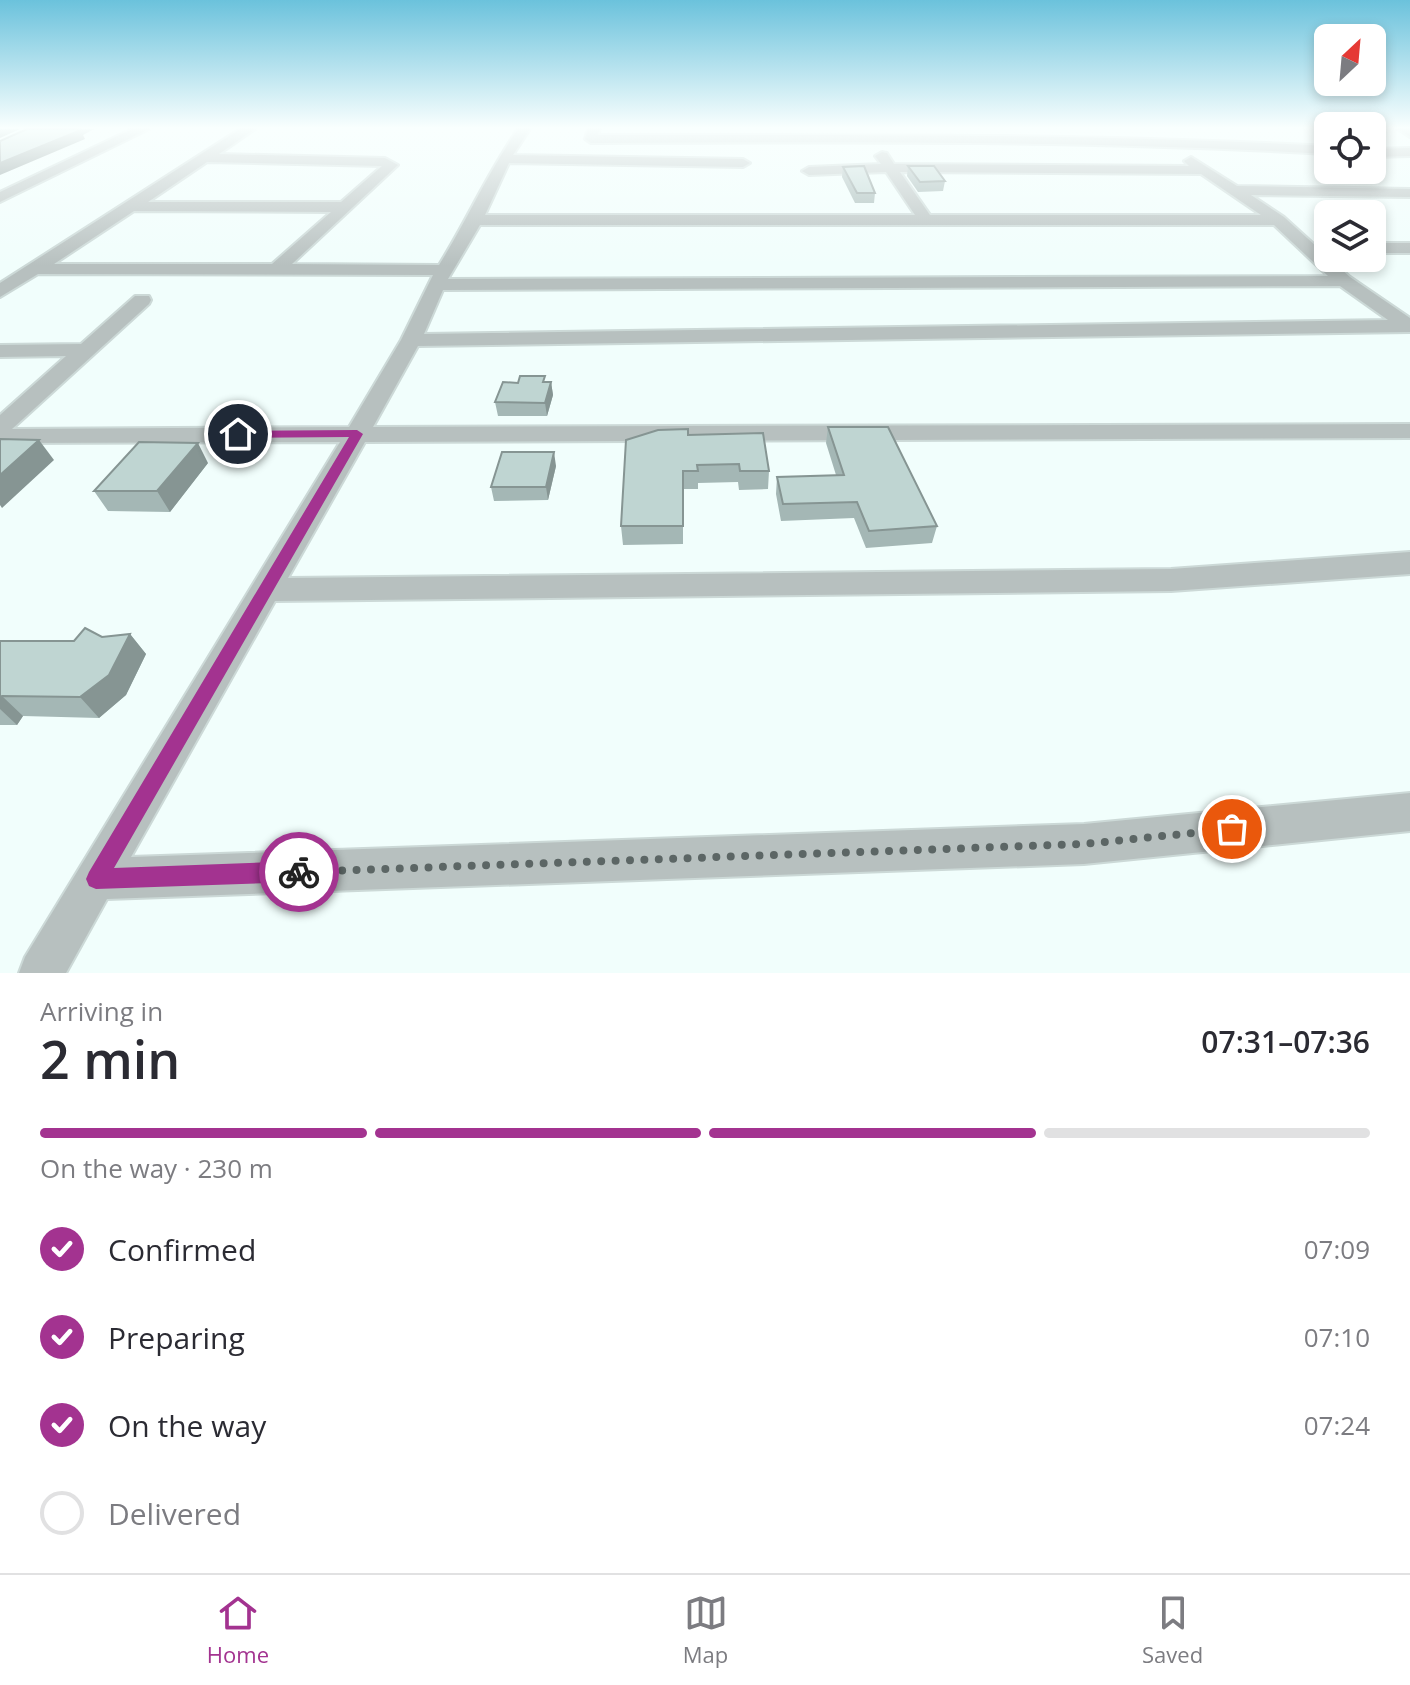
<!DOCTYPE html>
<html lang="en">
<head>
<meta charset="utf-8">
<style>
  :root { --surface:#fff; --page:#f7f7f7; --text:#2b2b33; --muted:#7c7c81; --line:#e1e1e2; --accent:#a33390 }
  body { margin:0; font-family:"Open Sans",sans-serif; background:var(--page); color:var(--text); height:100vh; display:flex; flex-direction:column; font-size:30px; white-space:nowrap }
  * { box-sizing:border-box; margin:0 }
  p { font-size:26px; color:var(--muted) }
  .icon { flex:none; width:44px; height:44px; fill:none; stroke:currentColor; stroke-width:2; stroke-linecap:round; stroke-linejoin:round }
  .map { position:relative; height:973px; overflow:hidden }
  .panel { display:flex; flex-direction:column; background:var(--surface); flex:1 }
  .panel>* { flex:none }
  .needle { width:52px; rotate:26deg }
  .controls { position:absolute; left:1314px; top:24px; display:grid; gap:16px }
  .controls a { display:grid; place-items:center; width:72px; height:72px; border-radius:12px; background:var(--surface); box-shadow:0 4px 12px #0003; font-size:40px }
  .pin { position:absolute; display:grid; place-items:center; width:68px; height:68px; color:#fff; margin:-34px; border:4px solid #fff; border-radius:50%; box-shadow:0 2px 8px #0007 }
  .courier { position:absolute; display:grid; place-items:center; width:80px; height:80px; margin:-40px; border:6px solid #a33390; border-radius:50%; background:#fff; color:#222; box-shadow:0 2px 10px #0007 }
  .head em { font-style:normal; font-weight:600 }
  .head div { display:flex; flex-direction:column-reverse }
  .head { display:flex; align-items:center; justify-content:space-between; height:136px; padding:0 40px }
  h1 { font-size:52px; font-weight:600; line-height:60px }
  .bar { display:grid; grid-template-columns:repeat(4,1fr); gap:12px 8px; align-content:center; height:96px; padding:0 40px }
  .bar i { height:10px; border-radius:6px; background:var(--line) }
  .bar .on { background:var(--accent) }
  .bar p { grid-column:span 4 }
  ol { padding:0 40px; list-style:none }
  li { display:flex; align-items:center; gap:24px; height:88px }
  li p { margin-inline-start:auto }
  li .icon { padding:8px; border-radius:50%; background:var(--accent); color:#fff; stroke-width:4 }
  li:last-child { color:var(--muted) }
  li i { width:44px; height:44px; border:4px solid var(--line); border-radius:50% }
  .menu { display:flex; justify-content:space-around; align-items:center; height:112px; border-top:2px solid var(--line); background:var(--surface); font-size:22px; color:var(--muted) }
  .menu a { display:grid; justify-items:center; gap:4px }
  .menu .on { color:var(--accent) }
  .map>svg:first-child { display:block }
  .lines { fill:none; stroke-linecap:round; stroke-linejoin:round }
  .minor-casing { stroke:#ccd9d7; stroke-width:4 }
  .minor { fill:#b7c0bf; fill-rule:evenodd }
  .wall { fill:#a4b7b5 }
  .shaded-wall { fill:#869593 }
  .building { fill:#bfd5d2; stroke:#869593; stroke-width:2 }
  .route { fill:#a33390 }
  .done { stroke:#5c6665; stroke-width:8; stroke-dasharray:0 14.4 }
</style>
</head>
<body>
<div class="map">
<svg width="1410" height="973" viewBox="0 0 1410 973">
  <rect width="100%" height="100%" fill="#f1fefc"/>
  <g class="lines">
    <g class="minor-casing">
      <path id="minor" d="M132,129H149L0,202V192Z
        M240,129H255L219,154L385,158L398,165L292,264L439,265C467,220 488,172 518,129H530L513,155L743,159L750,163L743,167L509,163L485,215H915L886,172L809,175L802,171L809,167L881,164L875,156L882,152L887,153L894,164L1189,166L1184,161L1191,157L1237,186L1410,189V197L1251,195L1284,217L1350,277L1410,318V332L418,346L373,427L1410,424V438L365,442L288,578L1171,569L1410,552V574L1171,591L275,601L131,857L1084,824L1410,793V831L1084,864L107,899L66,973H19L25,957L340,442L0,443V415L66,356L0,357V345L81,344L135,296H149L151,300L149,304L12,429L349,427L401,340L433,275L38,274L0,297V283ZM207,162L382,166L341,202H148ZM900,172L1201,174L1261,215H930ZM134,211L331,212L272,264H54ZM480,225H1274L1328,276L448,279ZM1340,286L1388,320L424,334L443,290Z
        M588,129H600L598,135C842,135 1085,133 1328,146V154C1082,140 837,142 591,143L585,139Z
        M1398,129H1410V137Z
        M1410,148V156L1372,157V149Z
        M1372,243H1410V253H1372Z"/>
    </g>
    <use href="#minor" class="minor"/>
  </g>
  <path class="wall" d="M908,166L945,181L943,191L918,192L907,176Z
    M843,167L875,193L874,203H855L842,177Z
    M546,382H551L553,395L547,416H498L495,402Z
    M828,427L937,526L932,543L866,548L854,518L781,521L776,494L777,477L836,475L826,443Z
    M688,435L769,471L768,489L739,490L738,482L698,483V489H683V544L623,545L621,526Z
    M208,463L170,512L108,511L94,491Z
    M556,466L548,500L494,501L491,487Z
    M130,634L146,654L126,695L99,718L23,716L17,725H0V641H74Z"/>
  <path class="shaded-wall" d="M0,129H20L0,138Z
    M70,129H94L83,135L85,139L0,175V163Z
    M551,382L553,395L547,416L545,403Z
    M39,440L54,460L2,508L0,505V475Z
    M198,443L208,463L170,512L157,491Z
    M554,452L556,466L548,500L546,487Z
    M130,634L146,654L126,695L99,718L80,697Z
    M2,696L23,716L17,725L0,709V699Z"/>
  <path class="building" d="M27,129H74L81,130L0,163V141Z
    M864,166L875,193H857L843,167Z
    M908,166H934L945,181L920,182Z
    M520,376H545L543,382H551L545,403L495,402L503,382L518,383Z
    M828,427H888L937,526L869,531L857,502L783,504L777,477L844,475Z
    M688,429V435L763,433L769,471H740L739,464L697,465L698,471H683V526H621L626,440L658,430Z
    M0,439L39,440L0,475Z
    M139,442L198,443L157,491H94Z
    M502,452H554L546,487H491Z
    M85,628L102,637L130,634L109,675L80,697L2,696L0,699V641H74Z"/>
  <linearGradient id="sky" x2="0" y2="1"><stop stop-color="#6bc2dc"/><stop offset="0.48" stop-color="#f9fffe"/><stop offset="1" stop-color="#f9fffe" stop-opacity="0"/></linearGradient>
  <rect width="1410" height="266" fill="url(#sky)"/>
  <path class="route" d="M357,430L363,434L114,868L299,861L307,864L310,872L307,879L299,882L96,889L89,886L86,879L89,872L349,437L238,438L232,434L238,431Z"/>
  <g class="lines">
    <path class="done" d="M299,872L1084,844L1232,829"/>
  </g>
</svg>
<div class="controls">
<a><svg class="needle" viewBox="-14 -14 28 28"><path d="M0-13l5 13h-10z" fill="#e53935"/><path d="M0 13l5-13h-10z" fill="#7c7c81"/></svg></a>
<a><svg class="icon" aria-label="locate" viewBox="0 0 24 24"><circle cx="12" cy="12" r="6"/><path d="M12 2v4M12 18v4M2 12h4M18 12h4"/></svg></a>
<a><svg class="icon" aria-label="layers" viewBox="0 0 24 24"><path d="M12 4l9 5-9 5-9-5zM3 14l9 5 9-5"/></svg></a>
</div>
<div class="pin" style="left:1232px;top:829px;background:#ea580c"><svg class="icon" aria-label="bag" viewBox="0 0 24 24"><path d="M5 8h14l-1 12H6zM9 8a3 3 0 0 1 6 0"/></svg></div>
<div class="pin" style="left:238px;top:434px;background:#1f2937"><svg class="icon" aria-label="home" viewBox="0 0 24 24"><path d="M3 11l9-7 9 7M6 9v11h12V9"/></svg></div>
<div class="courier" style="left:299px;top:872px"><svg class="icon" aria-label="bike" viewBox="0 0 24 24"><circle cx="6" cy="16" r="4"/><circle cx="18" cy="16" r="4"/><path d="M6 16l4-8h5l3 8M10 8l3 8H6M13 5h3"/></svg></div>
</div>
<section class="panel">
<div class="head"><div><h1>2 min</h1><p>Arriving in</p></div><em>07:31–07:36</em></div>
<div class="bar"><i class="on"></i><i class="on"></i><i class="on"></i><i></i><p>On the way · 230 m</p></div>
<ol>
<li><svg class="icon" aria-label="check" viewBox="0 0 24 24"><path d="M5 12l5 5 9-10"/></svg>Confirmed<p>07:09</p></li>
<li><svg class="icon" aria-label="check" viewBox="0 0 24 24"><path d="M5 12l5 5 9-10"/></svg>Preparing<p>07:10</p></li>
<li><svg class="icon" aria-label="check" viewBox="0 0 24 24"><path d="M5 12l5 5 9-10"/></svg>On the way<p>07:24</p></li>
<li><i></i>Delivered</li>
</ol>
</section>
<nav class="menu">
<a class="on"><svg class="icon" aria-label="home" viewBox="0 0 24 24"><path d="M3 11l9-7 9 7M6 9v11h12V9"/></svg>Home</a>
<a><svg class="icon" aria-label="map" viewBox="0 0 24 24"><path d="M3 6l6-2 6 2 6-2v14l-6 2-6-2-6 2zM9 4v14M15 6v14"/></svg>Map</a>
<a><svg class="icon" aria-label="saved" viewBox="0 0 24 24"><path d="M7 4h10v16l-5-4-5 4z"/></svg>Saved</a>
</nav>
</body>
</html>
